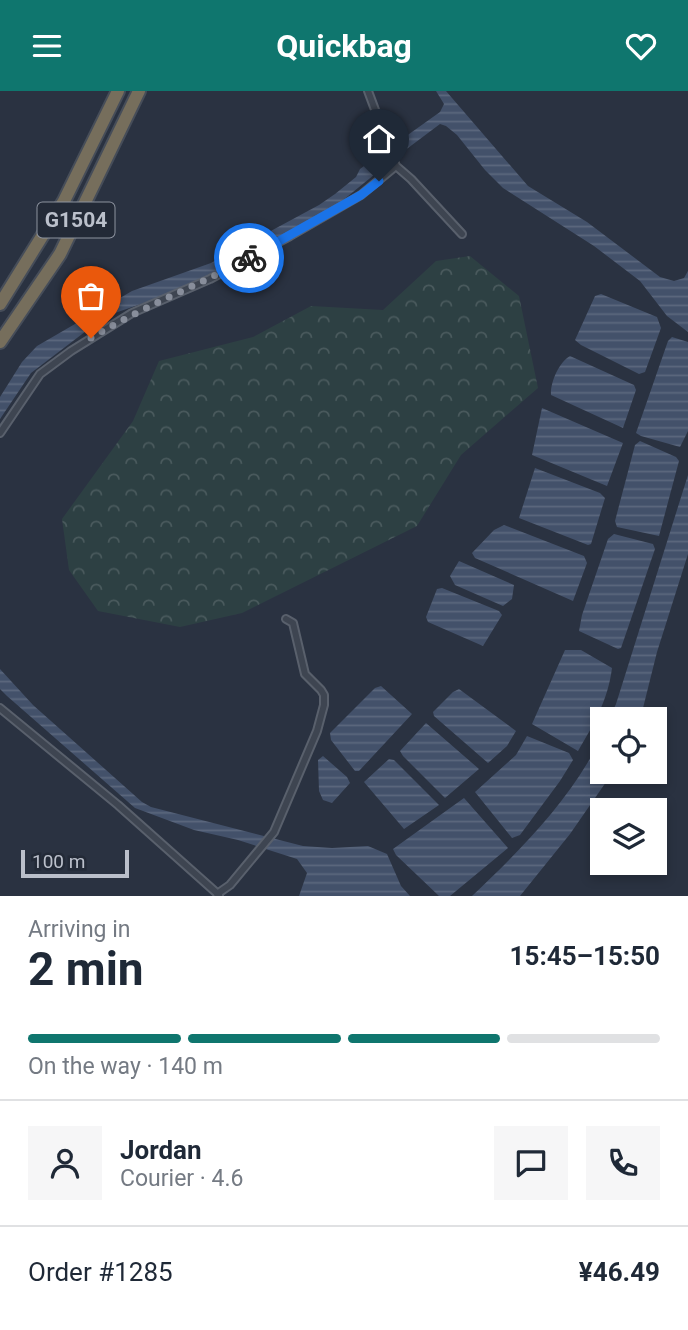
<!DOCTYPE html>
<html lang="en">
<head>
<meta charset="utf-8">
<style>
  :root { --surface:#fff; --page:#f6f6f7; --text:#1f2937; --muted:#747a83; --line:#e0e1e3; --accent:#0f766e }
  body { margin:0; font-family:Roboto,sans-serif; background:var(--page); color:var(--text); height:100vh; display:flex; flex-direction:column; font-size:26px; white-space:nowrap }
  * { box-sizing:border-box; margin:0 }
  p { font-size:23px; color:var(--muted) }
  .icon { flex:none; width:38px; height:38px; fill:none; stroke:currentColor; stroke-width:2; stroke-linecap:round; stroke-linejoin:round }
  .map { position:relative; height:805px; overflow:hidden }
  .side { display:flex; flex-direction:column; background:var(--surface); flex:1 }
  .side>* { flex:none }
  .tools { position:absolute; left:590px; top:616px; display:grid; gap:14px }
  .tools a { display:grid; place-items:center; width:77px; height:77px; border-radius:0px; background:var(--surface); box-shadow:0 4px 10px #0003; font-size:35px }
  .scale { position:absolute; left:21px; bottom:18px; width:108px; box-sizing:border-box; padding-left:7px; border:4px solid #bbc0cb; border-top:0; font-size:19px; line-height:24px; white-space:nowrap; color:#bbc0cb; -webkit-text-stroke:5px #232a37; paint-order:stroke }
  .pin { position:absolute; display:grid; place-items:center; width:60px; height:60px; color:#fff; margin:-72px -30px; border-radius:50% 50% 50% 0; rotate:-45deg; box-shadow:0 0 7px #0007 }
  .pin .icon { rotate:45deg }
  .courier { position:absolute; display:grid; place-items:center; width:70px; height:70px; margin:-35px; border:5px solid #1a73e8; border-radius:50%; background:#fff; color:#222; box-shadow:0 2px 9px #0007 }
  .overview em { font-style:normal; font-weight:700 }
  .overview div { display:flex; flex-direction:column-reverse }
  .overview { display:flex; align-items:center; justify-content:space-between; height:119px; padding:0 28px }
  h1 { font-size:46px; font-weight:700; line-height:52px }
  .bar { display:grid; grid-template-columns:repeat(4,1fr); gap:10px 7px; align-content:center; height:84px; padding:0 28px }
  .bar i { height:9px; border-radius:5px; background:var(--line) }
  .bar .on { background:var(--accent) }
  .bar p { grid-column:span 4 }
  .line { display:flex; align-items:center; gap:18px; padding:0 28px; border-top:2px solid var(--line) }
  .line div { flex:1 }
  .round { display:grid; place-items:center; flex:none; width:74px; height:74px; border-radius:0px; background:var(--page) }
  header { display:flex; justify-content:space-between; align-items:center; height:91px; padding:0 28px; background:var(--accent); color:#fff; font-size:32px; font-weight:700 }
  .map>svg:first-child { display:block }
  .forest { fill:url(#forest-crowns) }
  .water { fill:url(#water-rules) }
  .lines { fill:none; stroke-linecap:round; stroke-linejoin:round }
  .street-casing { stroke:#59606c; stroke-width:10 }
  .highway-casing { stroke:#464d59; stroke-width:16 }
  .street { stroke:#3e4551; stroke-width:6 }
  .highway { stroke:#766e5c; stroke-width:12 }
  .done { stroke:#888e9b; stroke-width:7; stroke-dasharray:0 12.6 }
  .route { stroke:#1a73e8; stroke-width:9 }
  .labels { text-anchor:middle; stroke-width:6; stroke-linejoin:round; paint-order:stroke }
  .shield { fill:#232a37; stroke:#8d939f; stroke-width:2 }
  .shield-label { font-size:21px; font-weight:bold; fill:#bbc0cb }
</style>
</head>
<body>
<header><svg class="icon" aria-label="menu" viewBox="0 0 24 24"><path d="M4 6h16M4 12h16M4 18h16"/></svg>Quickbag<svg class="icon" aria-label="heart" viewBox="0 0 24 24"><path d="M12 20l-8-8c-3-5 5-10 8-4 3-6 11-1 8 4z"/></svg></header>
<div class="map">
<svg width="688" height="805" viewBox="0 0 688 805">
  <defs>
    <pattern id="forest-crowns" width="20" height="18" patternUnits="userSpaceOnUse" patternTransform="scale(1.75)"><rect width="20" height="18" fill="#2d4043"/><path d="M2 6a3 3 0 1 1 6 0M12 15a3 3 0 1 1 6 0" fill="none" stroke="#4a5a5d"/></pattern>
    <pattern id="water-rules" width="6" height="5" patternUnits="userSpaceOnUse" patternTransform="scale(1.75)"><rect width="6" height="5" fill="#43516a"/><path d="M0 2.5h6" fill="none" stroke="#5c687e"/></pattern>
  </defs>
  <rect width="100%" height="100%" fill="#2a3241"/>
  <path class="forest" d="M470,165L519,205L538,297L461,364L417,435L242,522L180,536L98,520L69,479L62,428L133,330L159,270L253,246L311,215L383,219L436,170Z"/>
  <path class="water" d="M436,0H446L528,95L587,131L660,186L674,190L684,187L688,180V241L667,225L640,190L594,155L503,97L485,79L457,44L446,35L440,33L396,66L337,114L211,185L170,203L112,223L94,234L31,282L0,328V306L22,271L37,255L132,200L211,172L319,114L335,103L356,86L360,78L440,21L444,13Z
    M601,203L657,226L661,237L645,281L639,283L581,254L575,249L595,205Z
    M672,246L688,251V340L680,356L641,345L636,342L668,250Z
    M570,265L634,294L636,299L623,337L551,304C550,292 559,271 570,265Z
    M542,317L623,352L607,395L532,364Z
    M640,350L676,366L679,370L659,445L617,436L615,430L635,354Z
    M535,377L600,402L605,407L591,453L588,454L519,427Z
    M688,384V463L657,561L641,625L639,628H609L616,613Z
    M504,434L584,465L587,472L573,510L475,467L472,462L494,439Z
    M614,443L653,453L655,458L621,557L618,558L579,540L582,524L608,448Z
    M459,470L514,494L512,508L503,515L455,494L450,485Z
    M442,497L499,520L502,524L483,555L428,531L426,526L437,498Z
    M565,559H581L612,577C608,609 594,633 578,660L532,633Z
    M0,578L33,614L142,711L151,716L303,755L332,757L368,755L387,763L401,795L410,805H299L307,782L297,768L238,749L194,739L135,717L7,605L0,598Z
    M381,595L412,623L359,680H355L331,649L330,642L375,597Z
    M459,598L516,640L507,655L488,672L434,625L433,621L453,601Z
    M426,632L479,678L445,707L403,665L400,660Z
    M602,644V681H613L570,743L520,805H472C519,761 576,703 602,644Z
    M527,645L569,662L573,669L560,690L520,744L512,747L475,701L516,664Z
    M323,665L347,686L350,692L332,712L323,709L319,700L318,669Z
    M389,668L394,669L439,714L404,738L364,691Z
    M464,707L508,757L450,805H439L396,764L393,758Z"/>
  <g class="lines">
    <g class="street-casing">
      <path id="street" d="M368,0L396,75L411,88L462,143
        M0,342L40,283L71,260L132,222L210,188L290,145L361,104L396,75
        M0,617L118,714L219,804
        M217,803L230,794L274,741L317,640L324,614V604L321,599L305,583L293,532L286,528"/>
    </g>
    <g class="highway-casing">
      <path id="highway" d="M0,213L64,110L118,0
        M0,251L60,163L139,0"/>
    </g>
    <use href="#street" class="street"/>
    <use href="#highway" class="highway"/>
  </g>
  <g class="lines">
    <path class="done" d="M91,247C142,216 197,195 249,167"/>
    <path class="route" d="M249,167L361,104L379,90"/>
  </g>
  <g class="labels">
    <rect class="shield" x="37.5" y="111.5" width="77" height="35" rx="5"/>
    <g class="shield-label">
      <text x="76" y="136">G1504</text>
    </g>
  </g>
</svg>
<div class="tools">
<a><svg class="icon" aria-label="locate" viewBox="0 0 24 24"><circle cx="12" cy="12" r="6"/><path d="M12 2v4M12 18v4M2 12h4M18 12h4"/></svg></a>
<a><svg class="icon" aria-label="layers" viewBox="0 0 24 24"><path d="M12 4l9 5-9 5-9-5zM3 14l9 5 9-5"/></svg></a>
</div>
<div class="scale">100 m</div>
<div class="pin" style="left:91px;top:247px;background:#ea580c"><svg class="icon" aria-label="bag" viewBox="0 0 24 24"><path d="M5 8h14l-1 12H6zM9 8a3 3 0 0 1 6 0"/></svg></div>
<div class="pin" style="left:379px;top:90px;background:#1f2937"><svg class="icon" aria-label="home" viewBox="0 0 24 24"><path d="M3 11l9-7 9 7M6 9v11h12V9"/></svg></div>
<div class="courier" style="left:249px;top:167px"><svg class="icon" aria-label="bike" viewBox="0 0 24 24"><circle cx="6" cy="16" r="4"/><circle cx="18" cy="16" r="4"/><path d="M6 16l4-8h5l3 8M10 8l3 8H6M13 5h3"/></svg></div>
</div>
<section class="side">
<div class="overview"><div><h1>2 min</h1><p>Arriving in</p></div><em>15:45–15:50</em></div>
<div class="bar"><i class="on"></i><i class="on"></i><i class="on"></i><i></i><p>On the way · 140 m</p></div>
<div class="line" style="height:126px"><a class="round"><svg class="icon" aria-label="person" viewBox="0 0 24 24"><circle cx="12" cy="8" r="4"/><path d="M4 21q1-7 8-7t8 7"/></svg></a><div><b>Jordan</b><p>Courier · 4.6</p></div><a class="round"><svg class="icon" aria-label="chat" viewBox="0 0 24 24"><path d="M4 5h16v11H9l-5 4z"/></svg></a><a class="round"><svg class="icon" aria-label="phone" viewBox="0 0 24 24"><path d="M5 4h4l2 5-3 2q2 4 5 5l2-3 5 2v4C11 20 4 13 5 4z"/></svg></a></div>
<div class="line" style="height:91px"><div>Order #1285</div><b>¥46.49</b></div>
</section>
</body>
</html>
